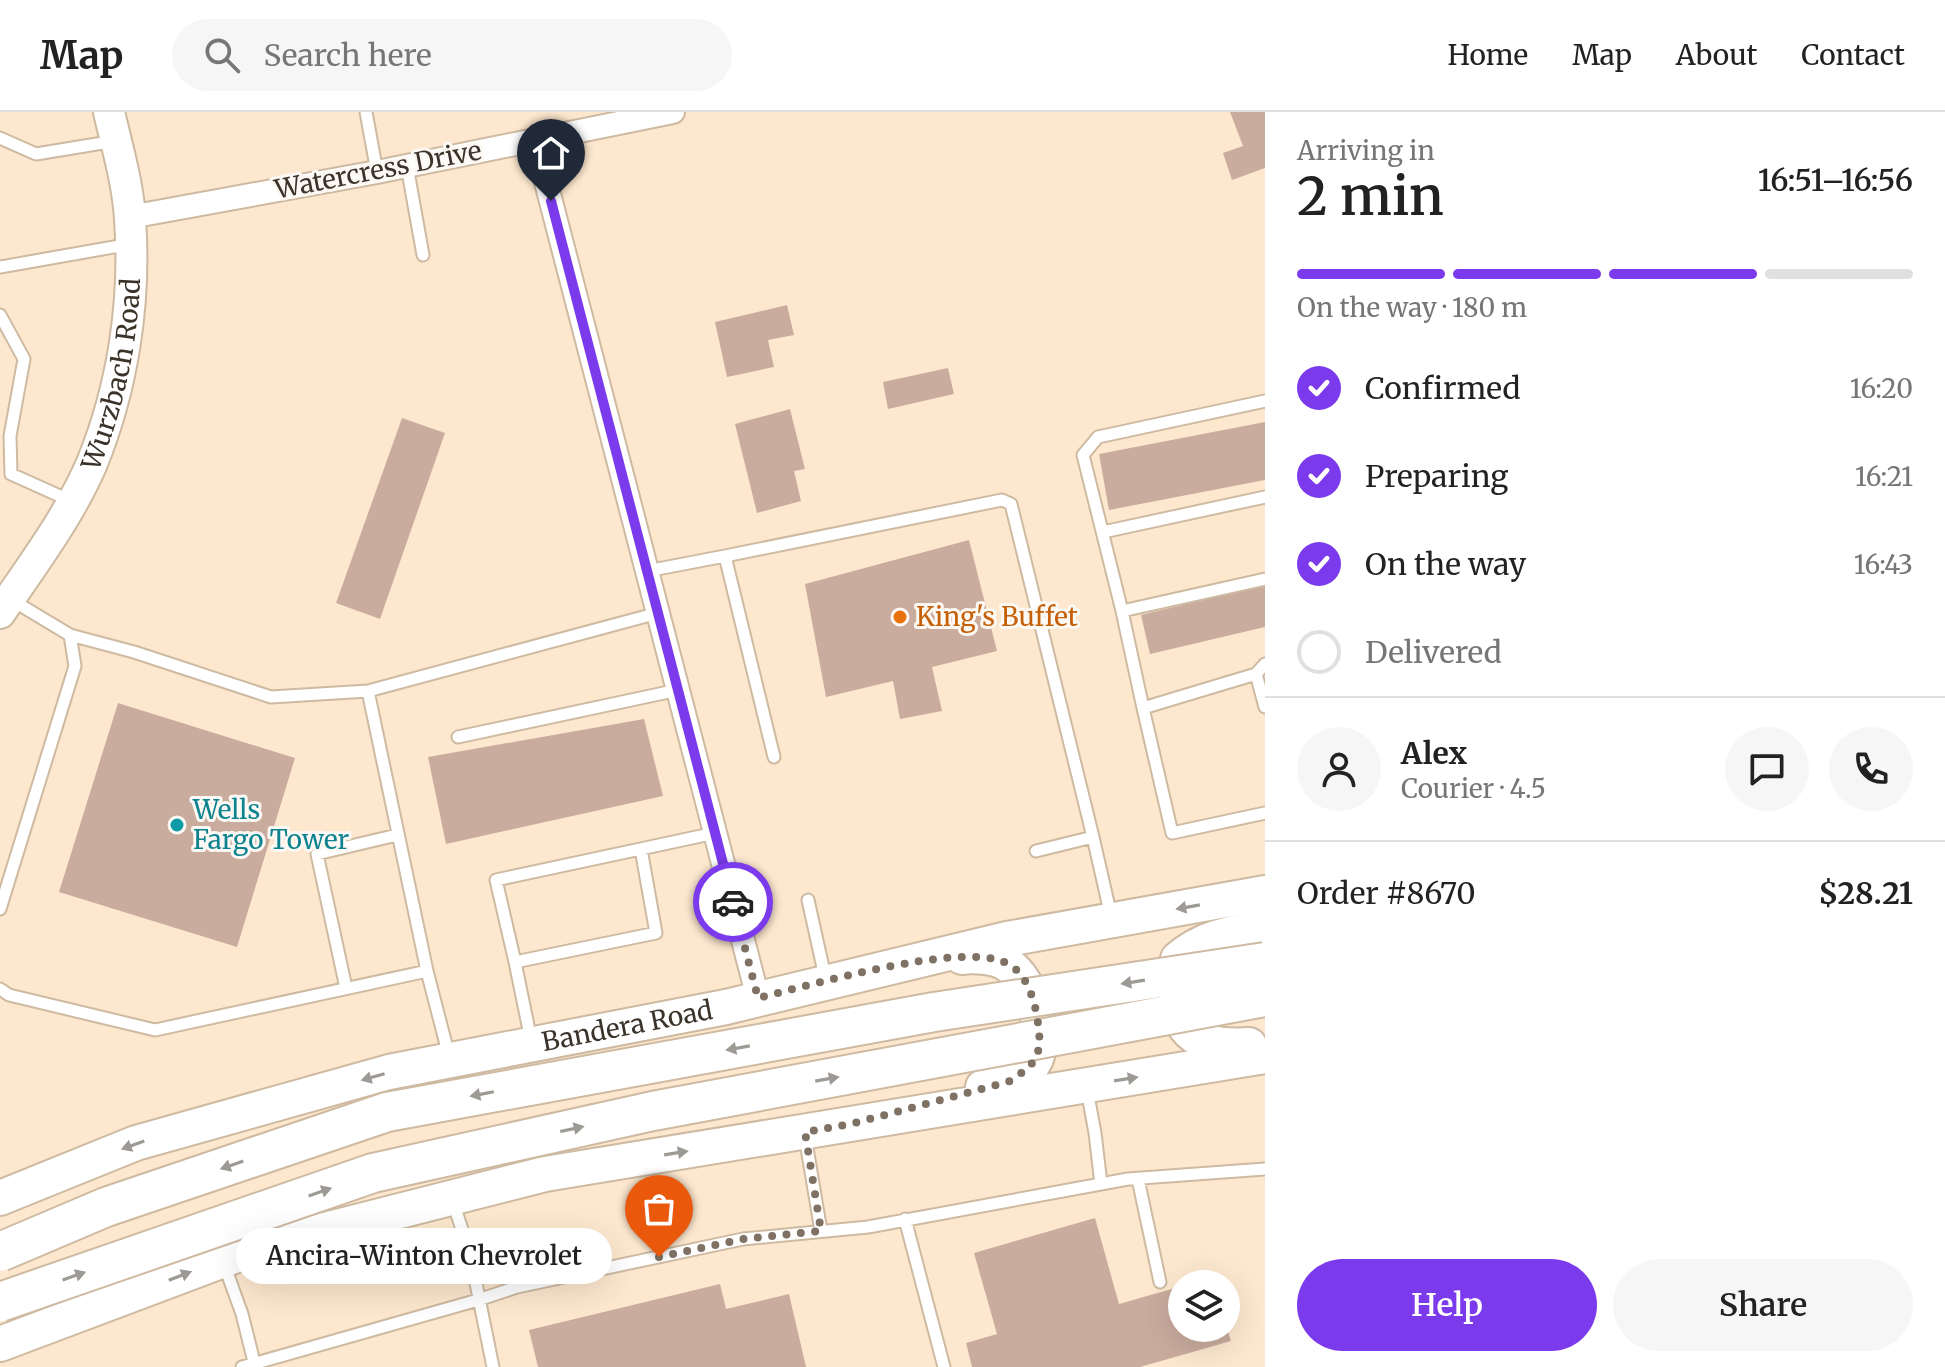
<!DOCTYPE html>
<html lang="en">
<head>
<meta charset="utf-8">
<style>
  :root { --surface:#fff; --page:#f6f6f6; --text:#222; --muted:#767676; --line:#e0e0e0; --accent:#7c3aed }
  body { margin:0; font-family:Merriweather,serif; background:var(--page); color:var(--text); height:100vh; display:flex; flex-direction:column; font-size:30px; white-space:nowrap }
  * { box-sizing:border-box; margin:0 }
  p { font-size:26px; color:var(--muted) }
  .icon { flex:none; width:44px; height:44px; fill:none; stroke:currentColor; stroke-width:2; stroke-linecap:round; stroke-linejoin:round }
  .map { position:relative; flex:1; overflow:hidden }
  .panel { display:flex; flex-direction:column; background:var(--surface); width:680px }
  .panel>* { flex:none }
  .buttons { position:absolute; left:1168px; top:1158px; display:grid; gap:16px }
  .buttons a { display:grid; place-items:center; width:72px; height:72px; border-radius:50%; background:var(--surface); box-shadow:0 8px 32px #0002; font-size:40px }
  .pin { position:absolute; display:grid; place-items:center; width:68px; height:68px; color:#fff; margin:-82px -34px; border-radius:50% 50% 50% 0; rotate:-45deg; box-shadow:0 0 8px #0007 }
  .pin .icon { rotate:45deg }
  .courier { position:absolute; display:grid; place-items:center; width:80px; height:80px; margin:-40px; border:6px solid #7c3aed; border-radius:50%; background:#fff; color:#222; box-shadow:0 2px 10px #0007 }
  .bubble { position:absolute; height:56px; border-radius:28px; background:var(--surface); box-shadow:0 8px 32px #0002; font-size:26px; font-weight:600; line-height:56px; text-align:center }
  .headline em { font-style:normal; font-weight:600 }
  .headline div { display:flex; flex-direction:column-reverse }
  .headline { display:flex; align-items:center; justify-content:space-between; height:136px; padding:0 32px }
  h1 { font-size:52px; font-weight:600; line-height:60px }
  .bar { display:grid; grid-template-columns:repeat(4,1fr); gap:12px 8px; align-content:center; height:96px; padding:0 32px }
  .bar i { height:10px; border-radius:6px; background:var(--line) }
  .bar .on { background:var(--accent) }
  .bar p { grid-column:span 4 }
  .line { display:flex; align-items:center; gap:20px; padding:0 32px; border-top:2px solid var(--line) }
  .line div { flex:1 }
  .round { display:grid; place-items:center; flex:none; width:84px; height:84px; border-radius:42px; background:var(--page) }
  ol { padding:0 32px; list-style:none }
  li { display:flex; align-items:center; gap:24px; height:88px }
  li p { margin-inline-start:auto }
  li .icon { padding:8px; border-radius:50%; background:var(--accent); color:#fff; stroke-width:4 }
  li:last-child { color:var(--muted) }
  li i { width:44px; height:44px; border:4px solid var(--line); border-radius:50% }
  .button { display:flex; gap:16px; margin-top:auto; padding:16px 32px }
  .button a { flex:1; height:92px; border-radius:48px; background:var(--accent); color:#fff; font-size:32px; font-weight:600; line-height:92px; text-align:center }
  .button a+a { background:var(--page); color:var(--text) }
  header { display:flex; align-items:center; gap:48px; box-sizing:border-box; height:112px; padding:0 40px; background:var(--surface); border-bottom:2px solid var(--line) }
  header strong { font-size:38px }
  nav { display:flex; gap:44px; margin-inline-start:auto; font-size:28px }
  .search { width:560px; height:72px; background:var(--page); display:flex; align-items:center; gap:20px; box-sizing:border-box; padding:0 28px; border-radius:44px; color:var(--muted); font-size:30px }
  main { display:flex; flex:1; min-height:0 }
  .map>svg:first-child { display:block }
  .building { fill:#caac9e }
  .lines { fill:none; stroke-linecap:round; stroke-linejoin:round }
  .service-casing { stroke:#cebaa1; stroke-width:15 }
  .minor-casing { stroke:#cebaa1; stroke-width:26 }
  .secondary-casing { stroke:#cebaa1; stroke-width:34 }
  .primary-casing { stroke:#cebaa1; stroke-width:38 }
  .service { stroke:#fff; stroke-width:11 }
  .minor { stroke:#fff; stroke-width:22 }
  .secondary { stroke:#fff; stroke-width:30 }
  .primary { stroke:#fff; stroke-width:34 }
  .motorway-bridge-casing { stroke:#cebaa1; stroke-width:42; stroke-linecap:butt }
  .motorway-bridge { stroke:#fff; stroke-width:38 }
  .oneway { fill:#9d9994 }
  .done { stroke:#7f7264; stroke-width:8; stroke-dasharray:0 14.4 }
  .route { stroke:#7c3aed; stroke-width:10 }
  .food-dot { fill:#e8710a; stroke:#fcf8f3; stroke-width:3 }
  .culture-dot { fill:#0f9aa8; stroke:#fcf8f3; stroke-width:3 }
  .labels { text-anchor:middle; stroke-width:6; stroke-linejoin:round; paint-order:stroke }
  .street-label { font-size:26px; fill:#3b332a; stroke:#fcf8f3 }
  .food-label { font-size:26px; fill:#c56008; stroke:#fcf8f3; text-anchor:start }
  .culture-label { font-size:26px; fill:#0d838f; stroke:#fcf8f3; text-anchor:start }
</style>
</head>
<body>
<header>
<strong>Map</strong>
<div class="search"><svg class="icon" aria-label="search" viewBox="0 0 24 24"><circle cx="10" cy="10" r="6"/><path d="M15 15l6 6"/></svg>Search here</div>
<nav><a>Home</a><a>Map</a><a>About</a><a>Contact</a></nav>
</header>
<main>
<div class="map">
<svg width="1265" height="1255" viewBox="0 0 1265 1255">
  <rect width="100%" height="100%" fill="#fde8cf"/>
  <path class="building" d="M1230,0H1265V56L1232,68L1223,41L1243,34Z
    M787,193L794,223L768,228L774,255L727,265L715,210Z
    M948,256L954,282L888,297L883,270Z
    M790,297L805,357L794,359L801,389L757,401L735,312Z
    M402,306L445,321L380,507L336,491Z
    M1265,310V368L1109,398L1099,342Z
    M969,428L997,539L932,555L942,599L900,607L893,569L826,585L805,472Z
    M1265,473V515L1150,542L1141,503Z
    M118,591L295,646L237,835L59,780Z
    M644,607L663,684L446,732L428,645Z
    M1095,1106L1119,1192L1182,1174V1216H1227L1231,1229L1140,1255H972L966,1231L997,1222L974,1141Z
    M720,1172L726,1197L789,1182L806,1255H538L529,1218Z"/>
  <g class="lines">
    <g class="service-casing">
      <path id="service" d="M366,0L377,60
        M0,26L36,42L115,29
        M407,54L423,143
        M0,155L131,132
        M0,203L24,247L10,324L11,362L71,389
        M1265,289L1098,325L1083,343L1122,499L1265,467
        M1103,420L1265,385
        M647,459L725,444
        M1122,499L1143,596
        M70,523L134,540L271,585L368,579
        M1265,552L1256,562L1143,596L1172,721L1265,701
        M1256,562L1265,595
        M458,625L678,578
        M774,645L725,444L1002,388L1011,392L1093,725
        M641,737L656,821L515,850L496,768L715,721
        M1036,739L1093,725L1111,804
        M808,788L826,869
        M0,797L75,554L70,523L10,487
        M515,850L531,928
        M427,859L449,944
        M346,876L317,742L397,723
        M0,877L9,883L155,918L427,859L368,579L658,501
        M1087,978L1095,1021L1101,1072
        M805,1024L821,1119
        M1138,1067L1160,1170
        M453,1090L470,1142L493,1255
        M905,1107L944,1255
        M224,1152L242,1202L255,1254
        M242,1255L478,1188L517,1175L743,1127L868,1115L1128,1067L1265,1057"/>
    </g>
    <g class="minor-casing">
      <path id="minor" d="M535,28L758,886
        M130,105L377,60L673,0"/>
    </g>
    <g class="secondary-casing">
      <g id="secondary">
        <path id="s1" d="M0,501C32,453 69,405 92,351C123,275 136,189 130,107C128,71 117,35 109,0"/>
      </g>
    </g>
    <g class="primary-casing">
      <g id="primary">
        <path d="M962,845C973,843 995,845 1005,851C1033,865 1053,934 1029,957C1016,969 999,972 983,975"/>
        <path d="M1249,933C1181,937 1171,910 1178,847C1203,825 1232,821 1265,815"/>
        <path id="s2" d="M0,1086L136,1031L389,960L726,895L1007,827L1265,781"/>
        <path d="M0,1232L258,1135L545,1062L1265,944"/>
      </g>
    </g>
    <use href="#service" class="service"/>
    <use href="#minor" class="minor"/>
    <use href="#secondary" class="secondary"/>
    <use href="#primary" class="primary"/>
    <g class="motorway-bridge-casing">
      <path id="motorway-bridge" d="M0,1140L106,1095L387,1000L934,900L1265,850
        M0,1190L373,1061L653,999L1265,885"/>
    </g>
    <use href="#motorway-bridge" class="motorway-bridge"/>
  </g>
  <defs><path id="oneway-solid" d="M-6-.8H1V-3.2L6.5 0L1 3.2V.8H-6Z" transform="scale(2)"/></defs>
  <g class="oneway">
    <use href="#oneway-solid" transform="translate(1188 795) rotate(170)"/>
    <use href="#oneway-solid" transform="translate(1133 870) rotate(171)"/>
    <use href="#oneway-solid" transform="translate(738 936) rotate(170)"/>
    <use href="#oneway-solid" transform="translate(373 965) rotate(164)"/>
    <use href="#oneway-solid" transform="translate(827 967) rotate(-10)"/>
    <use href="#oneway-solid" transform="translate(1126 967) rotate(-9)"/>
    <use href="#oneway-solid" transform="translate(482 982) rotate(169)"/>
    <use href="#oneway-solid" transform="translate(572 1017) rotate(-12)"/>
    <use href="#oneway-solid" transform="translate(133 1033) rotate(160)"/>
    <use href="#oneway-solid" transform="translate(676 1041) rotate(-9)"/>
    <use href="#oneway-solid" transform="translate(232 1053) rotate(161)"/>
    <use href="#oneway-solid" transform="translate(320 1080) rotate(-19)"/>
    <use href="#oneway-solid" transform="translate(74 1164) rotate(-19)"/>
    <use href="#oneway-solid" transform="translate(180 1164) rotate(-21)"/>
  </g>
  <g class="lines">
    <path class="done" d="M659,1145L743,1127L821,1119L805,1020L851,1012L1008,970C1035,953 1043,945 1038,911C1035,889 1027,859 1004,850C958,830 811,873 758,886L733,790"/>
    <path class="route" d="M551,89L733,790"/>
  </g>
  <circle class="food-dot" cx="900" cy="505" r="8"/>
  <circle class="culture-dot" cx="177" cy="713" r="8"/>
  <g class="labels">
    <g class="street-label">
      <text transform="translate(378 58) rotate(-11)" y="9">Watercress Drive</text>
      <text dy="9" stroke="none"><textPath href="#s1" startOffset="268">Wurzbach Road</textPath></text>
      <text dy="9" stroke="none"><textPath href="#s2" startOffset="652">Bandera Road</textPath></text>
    </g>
    <g class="food-label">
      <text x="916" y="514">King's Buffet</text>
    </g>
    <g class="culture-label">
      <text x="193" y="707">Wells<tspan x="193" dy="30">Fargo Tower</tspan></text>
    </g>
  </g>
</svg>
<div class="buttons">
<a><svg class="icon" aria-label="layers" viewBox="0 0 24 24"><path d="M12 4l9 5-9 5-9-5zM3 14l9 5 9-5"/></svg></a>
</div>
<div class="pin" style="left:659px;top:1145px;background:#ea580c"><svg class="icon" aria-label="bag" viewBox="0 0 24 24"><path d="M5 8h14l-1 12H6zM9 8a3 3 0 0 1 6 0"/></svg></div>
<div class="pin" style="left:551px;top:89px;background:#1f2937"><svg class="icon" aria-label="home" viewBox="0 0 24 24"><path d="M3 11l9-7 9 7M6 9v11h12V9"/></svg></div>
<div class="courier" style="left:733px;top:790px"><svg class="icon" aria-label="car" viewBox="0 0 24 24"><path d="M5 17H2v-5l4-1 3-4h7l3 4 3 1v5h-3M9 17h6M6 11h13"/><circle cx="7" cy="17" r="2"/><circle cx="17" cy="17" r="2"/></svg></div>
<div class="bubble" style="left:236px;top:1116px;width:376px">Ancira-Winton Chevrolet</div>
</div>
<section class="panel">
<div class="headline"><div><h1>2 min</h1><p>Arriving in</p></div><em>16:51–16:56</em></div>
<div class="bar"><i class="on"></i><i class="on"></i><i class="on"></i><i></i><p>On the way · 180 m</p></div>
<ol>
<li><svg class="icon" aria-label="check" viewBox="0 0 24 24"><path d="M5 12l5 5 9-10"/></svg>Confirmed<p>16:20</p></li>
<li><svg class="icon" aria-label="check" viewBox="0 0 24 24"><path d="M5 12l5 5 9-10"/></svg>Preparing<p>16:21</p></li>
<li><svg class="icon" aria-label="check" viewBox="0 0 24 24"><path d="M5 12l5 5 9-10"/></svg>On the way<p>16:43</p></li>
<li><i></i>Delivered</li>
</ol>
<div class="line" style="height:144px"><a class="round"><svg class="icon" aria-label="person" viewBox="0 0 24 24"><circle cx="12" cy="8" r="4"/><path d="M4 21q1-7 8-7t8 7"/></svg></a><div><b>Alex</b><p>Courier · 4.5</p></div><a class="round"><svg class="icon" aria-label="chat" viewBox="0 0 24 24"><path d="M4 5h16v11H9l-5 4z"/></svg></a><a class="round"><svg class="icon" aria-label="phone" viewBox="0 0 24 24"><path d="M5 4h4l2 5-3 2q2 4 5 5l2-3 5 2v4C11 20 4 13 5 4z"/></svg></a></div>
<div class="line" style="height:104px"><div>Order #8670</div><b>$28.21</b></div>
<div class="button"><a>Help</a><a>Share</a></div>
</section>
</main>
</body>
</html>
